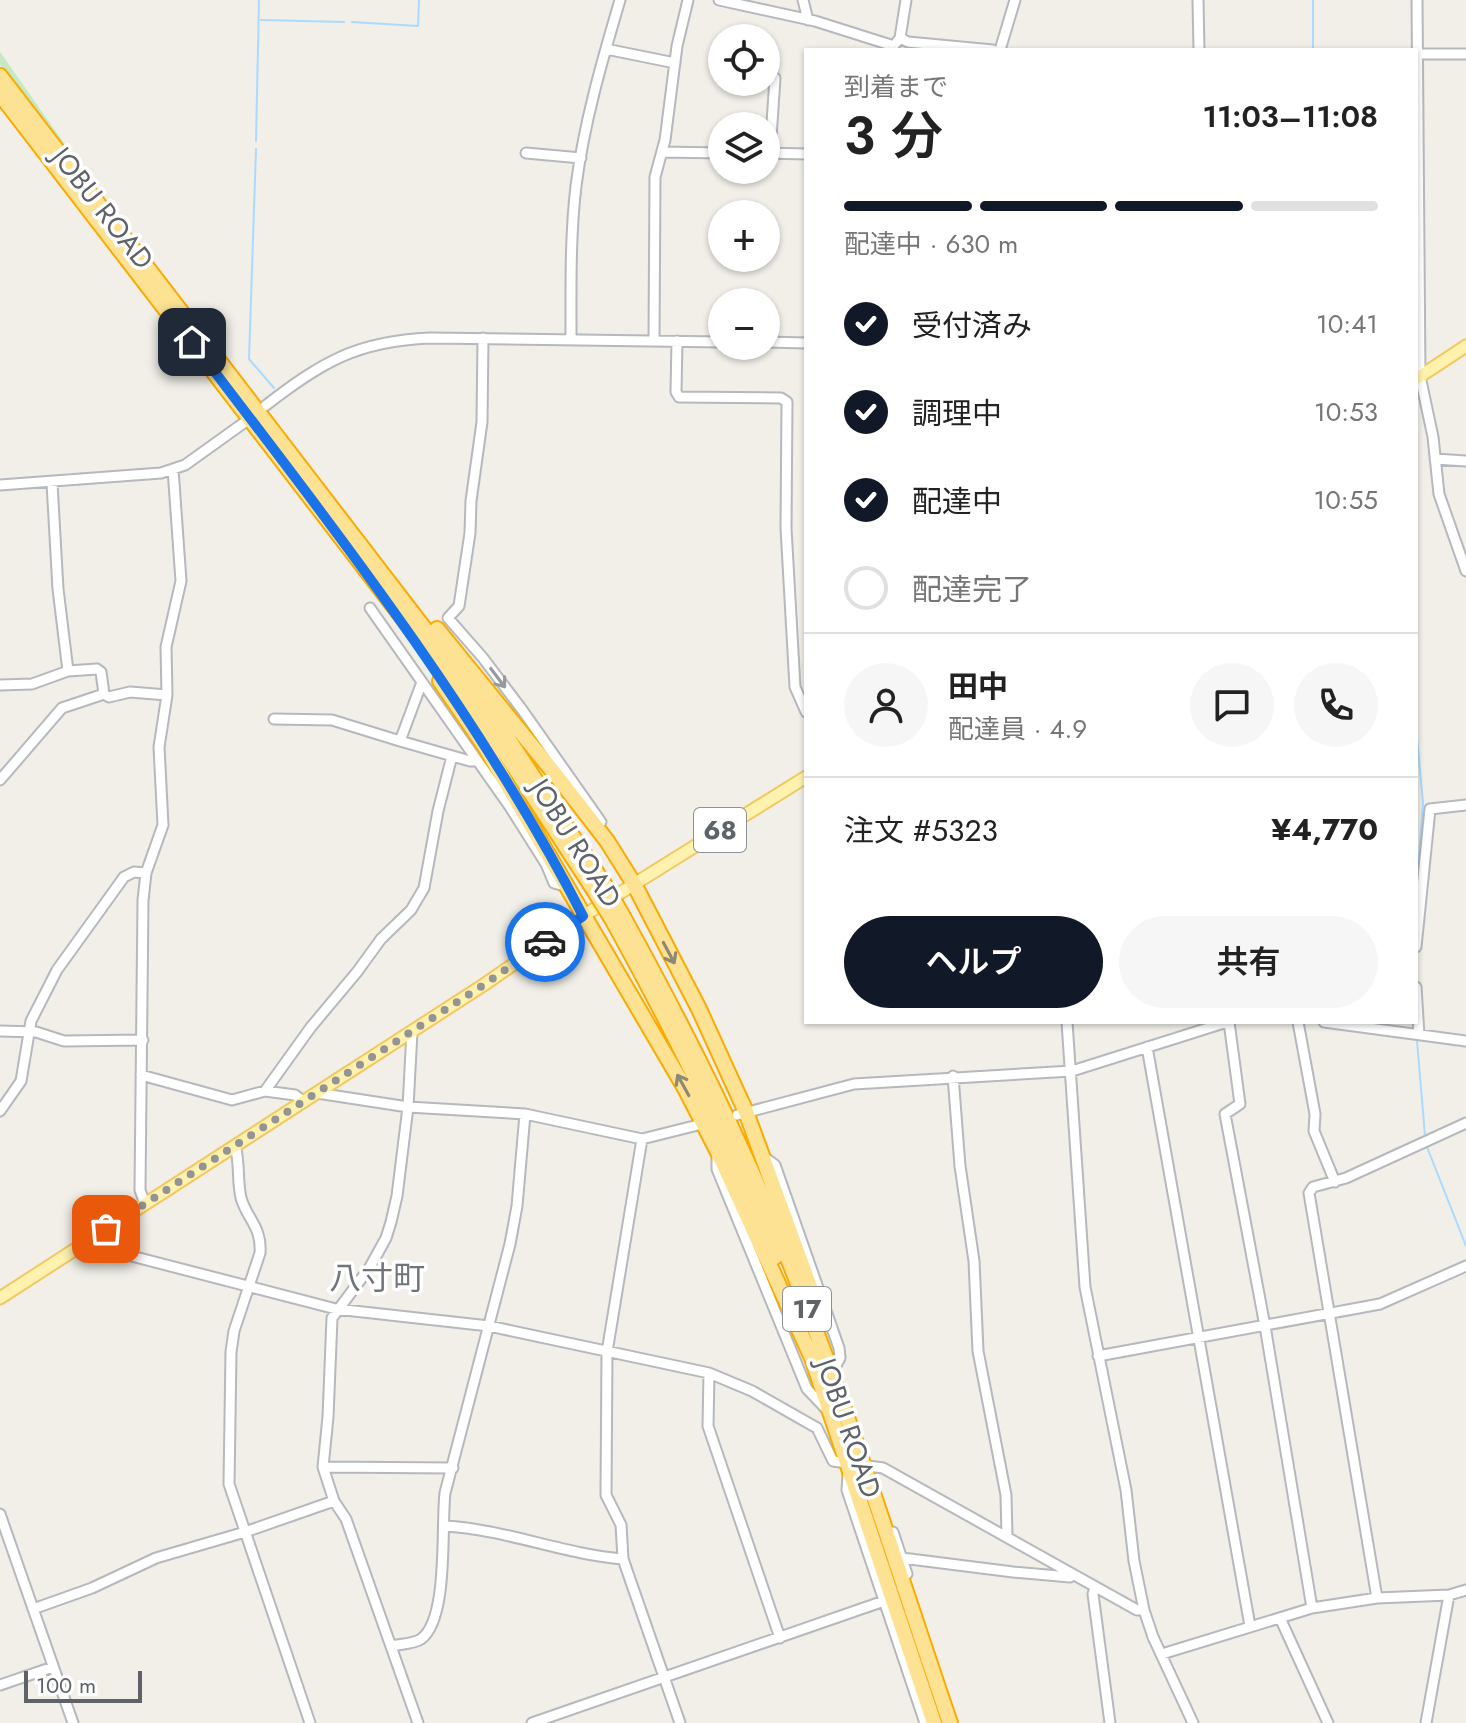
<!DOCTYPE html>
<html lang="ja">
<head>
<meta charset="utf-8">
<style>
  :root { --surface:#fff; --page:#f6f6f6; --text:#222; --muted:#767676; --line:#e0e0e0; --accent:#111827 }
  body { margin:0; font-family:Jost,"Noto Sans JP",sans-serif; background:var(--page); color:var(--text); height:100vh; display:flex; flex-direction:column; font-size:30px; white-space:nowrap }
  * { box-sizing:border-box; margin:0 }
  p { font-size:26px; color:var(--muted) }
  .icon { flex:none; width:44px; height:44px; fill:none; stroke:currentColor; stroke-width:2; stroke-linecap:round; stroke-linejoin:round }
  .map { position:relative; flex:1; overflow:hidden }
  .drawer { position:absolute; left:804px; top:48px; width:614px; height:976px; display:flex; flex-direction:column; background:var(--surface); border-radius:0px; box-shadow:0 2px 6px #0004 }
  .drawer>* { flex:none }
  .tools { position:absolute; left:708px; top:24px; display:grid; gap:16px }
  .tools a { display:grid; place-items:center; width:72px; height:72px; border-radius:50%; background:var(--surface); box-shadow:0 2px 6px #0004; font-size:40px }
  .scale { position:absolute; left:24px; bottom:20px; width:118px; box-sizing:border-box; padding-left:8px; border:4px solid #5f6368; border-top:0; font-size:22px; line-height:28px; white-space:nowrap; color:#5f6368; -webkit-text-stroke:6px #fff; paint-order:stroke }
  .pin { position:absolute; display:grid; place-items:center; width:68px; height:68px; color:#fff; margin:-34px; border-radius:16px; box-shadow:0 4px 12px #0006 }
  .courier { position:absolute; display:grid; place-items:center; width:80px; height:80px; margin:-40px; border:6px solid #1a73e8; border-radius:50%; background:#fff; color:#222; box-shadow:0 2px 10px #0007 }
  .headline em { font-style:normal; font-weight:600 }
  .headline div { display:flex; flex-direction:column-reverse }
  .headline { display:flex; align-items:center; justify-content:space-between; height:136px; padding:0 40px }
  h1 { font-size:52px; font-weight:600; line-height:60px }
  .bar { display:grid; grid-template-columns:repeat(4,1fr); gap:12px 8px; align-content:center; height:96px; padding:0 40px }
  .bar i { height:10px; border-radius:6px; background:var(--line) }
  .bar .current { background:var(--accent) }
  .bar p { grid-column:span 4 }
  .line { display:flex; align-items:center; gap:20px; padding:0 40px; border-top:2px solid var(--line) }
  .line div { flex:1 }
  .round { display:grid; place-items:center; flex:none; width:84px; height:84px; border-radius:42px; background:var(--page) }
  ol { padding:0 40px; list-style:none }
  li { display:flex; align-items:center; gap:24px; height:88px }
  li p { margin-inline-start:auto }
  li .icon { padding:8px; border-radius:50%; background:var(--accent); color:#fff; stroke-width:4 }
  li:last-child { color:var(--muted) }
  li i { width:44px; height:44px; border:4px solid var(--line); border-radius:50% }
  .button { display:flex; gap:16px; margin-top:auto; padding:16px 40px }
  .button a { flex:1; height:92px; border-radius:48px; background:var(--accent); color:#fff; font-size:32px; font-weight:600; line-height:92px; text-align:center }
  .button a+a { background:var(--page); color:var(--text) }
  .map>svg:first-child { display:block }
  .green { fill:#c5e8c5 }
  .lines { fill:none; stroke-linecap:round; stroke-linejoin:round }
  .stream { stroke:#aadaff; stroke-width:2 }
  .minor-casing { stroke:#b5b8bc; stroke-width:13 }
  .major-casing { stroke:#f2c960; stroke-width:15 }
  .highway-casing { stroke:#f9ab00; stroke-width:18 }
  .minor { stroke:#fff; stroke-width:9 }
  .major { stroke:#fff2af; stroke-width:11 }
  .highway { stroke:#fde293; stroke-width:14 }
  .highway-bridge-casing { stroke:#f9ab00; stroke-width:18; stroke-linecap:butt }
  .highway-bridge { stroke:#fde293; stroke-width:14 }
  .oneway { stroke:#979a9d }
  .oneway2 { stroke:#8e8975 }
  .done { stroke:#929495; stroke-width:8; stroke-dasharray:0 14.4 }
  .route { stroke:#1a73e8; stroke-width:10 }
  .labels { text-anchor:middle; stroke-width:7; stroke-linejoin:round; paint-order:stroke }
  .shield { fill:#fff; stroke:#8f9295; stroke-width:2 }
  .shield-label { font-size:26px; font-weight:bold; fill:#5f6368 }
  .street-label { font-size:28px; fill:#5f6368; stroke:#fff }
  .quarter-label { font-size:32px; fill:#70757a; stroke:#fff }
</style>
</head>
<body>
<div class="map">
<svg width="1466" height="1723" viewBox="0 0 1466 1723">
  <rect width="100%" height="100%" fill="#f1efe8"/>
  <path class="green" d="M0,52L118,220L0,65Z"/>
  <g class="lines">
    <path class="stream" d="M1313,0V48
      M261,20L344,22
      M352,22L418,26L419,0
      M256,141L259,0
      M256,149L249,359L274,388
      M1416,727L1423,803L1416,894
      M1417,1041L1425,1136
      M1427,1147L1466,1246"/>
    <g class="minor-casing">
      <path id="minor" d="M719,0L815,21L894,46
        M803,0L808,20
        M1198,0L1199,50
        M1417,0L1420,376L1433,437L1439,494L1466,571
        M900,38L908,42L993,50
        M896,43L900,38L906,0
        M606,49L675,63
        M1000,50L1015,0
        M1416,54H1466
        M662,152L722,153
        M526,153L581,158
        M766,153L806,154
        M770,153L775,78
        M483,338L482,422L471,501L470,533L459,606L448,618L483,658L523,711L601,822
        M571,339C571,288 570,237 576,186C584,123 602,61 620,0
        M654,341L655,177L665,140L677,46L688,0
        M677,341L676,392L679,397L781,398L787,402L786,528L795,687L806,712
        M766,342L806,343
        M265,406C322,362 357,341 430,338L722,342
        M1435,459L1466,461
        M52,483L58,589L68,671
        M0,485L161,473L185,465L245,422
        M370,608L510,807L546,864L554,883L568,887
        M0,685L32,684L68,671L97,669L101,672L104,694
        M274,719L332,720L400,741L422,682
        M400,741L470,761H477
        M0,780L62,708L104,694L109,697L130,692L167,695
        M1416,947L1430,809L1466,805
        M1416,987L1419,1035
        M1067,1022L1085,1287L1126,1490L1134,1561L1144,1610L1153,1637L1193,1723
        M1229,1022L1240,1104L1225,1114L1265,1326L1312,1608
        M1298,1022L1315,1114L1314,1131L1335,1182
        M1324,1022L1466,1041
        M0,1031L36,1032L64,1041L143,1040
        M412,1032L408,1107L397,1196L391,1222L386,1238L370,1267L332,1318L328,1417L323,1467L334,1501L346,1519L418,1723
        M1147,1047L1250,1626
        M141,1075L232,1100L265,1091L295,1095L304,1102
        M953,1076L960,1166L974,1261L978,1351L1006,1495L1007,1536
        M265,1091L311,1027L357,972L381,939L411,910L424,888L438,811L452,756
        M317,1093L408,1107L525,1114L642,1139L706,1123
        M0,1111L21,1081L31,1021L57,970L124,877L134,872L146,873
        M737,1115L854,1084L1072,1071L1227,1022
        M642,1139L607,1352L606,1495L621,1525L623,1559L680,1723
        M235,1145C240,1162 237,1181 241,1198C247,1219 262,1227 260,1253L234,1331L231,1352L229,1484L310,1723
        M717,1155V1169L807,1389L827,1410
        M764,1157L775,1165L839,1348L840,1358L831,1375
        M145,1204L140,1190L143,900L146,873L163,825L159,747L167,695L166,647L181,581L173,469
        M87,1241L93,1246L336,1309L489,1326L709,1373L752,1391L817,1428L833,1461L883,1468L1137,1610H1144
        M1098,1356L1380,1304L1466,1266
        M709,1373L708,1426L780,1638
        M323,1467L453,1468
        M848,1475L847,1490L925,1723
        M0,1514L73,1723
        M444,1526C505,1529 562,1554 623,1559
        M893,1532L907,1574
        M902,1558L1013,1572L1070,1577
        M1095,1588L1093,1594L1110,1723
        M1377,1598L1309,1193L1313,1187L1346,1178L1466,1123
        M33,1609L92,1588L156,1558L245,1532L334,1501
        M1280,1618L1328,1723
        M391,1646C400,1644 414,1644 421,1639C449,1619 441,1525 445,1493L510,1244L517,1206L525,1114
        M1162,1654L1312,1608L1377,1598L1449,1595L1466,1590
        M0,1685L53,1667
        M532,1723L884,1601
        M1426,1723L1449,1595"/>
    </g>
    <g class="major-casing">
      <path id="major" d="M1416,379L1466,346
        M0,1298L485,984L583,916L806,777"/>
    </g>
    <g class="highway-casing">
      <path id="highway" d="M0,76L503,731L604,884
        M0,94L496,739L594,890
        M437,629L559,779L607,841L634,884L699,1009L746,1112L817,1306L814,1327
        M440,681L484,745L686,1090L718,1152L812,1358
        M621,913C674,1009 724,1106 767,1207C838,1375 891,1551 950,1723
        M612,919C673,1029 728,1140 775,1257
        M810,1352L934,1723"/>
    </g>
    <use href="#minor" class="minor"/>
    <use href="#major" class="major"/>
    <use href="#highway" class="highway"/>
    <g class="highway-bridge-casing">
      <path id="highway-bridge" d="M604,884L621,913
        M594,890L612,919"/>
    </g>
    <use href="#highway-bridge" class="highway-bridge"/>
  </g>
  <defs><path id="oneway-shaft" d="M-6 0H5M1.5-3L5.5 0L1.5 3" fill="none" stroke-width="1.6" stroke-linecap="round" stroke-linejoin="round" transform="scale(2)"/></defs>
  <use class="oneway" href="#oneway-shaft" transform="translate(498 678) rotate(53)"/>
  <g class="oneway2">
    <use href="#oneway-shaft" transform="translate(669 953) rotate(62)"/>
    <use href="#oneway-shaft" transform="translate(683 1085) rotate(-119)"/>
  </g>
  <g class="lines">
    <path class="done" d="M106,1229L485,984L545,942"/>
    <path class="route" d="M192,342C332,526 477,710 583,916L545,942"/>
  </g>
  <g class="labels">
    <g class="shield">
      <rect x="694" y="808" width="52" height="44" rx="6"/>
      <rect x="783" y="1287" width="48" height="44" rx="6"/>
    </g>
    <g class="shield-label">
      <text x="720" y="839">68</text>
      <text x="807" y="1318">17</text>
    </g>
    <g class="street-label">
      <text transform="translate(103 208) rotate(52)" y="10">JOBU ROAD</text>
      <text transform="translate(576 843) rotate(58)" y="10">JOBU ROAD</text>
      <text transform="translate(849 1428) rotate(71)" y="10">JOBU ROAD</text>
    </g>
    <g class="quarter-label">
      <text x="377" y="1289">八寸町</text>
    </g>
  </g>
</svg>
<div class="tools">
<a><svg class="icon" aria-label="locate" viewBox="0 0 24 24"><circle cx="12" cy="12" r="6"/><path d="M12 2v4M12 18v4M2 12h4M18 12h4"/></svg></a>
<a><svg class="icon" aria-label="layers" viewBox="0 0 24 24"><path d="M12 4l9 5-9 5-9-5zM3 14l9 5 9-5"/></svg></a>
<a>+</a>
<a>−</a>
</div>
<div class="scale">100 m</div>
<div class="pin" style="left:106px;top:1229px;background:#ea580c"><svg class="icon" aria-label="bag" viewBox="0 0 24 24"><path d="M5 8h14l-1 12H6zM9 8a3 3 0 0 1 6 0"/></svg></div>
<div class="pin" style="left:192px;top:342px;background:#1f2937"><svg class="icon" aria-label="home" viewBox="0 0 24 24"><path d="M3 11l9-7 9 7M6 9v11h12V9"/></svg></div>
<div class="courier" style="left:545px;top:942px"><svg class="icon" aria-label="car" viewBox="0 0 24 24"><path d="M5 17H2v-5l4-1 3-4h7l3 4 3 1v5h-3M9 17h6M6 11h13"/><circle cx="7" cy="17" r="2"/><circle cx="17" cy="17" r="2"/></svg></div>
<section class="drawer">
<div class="headline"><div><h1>3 分</h1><p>到着まで</p></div><em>11:03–11:08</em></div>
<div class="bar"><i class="current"></i><i class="current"></i><i class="current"></i><i></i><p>配達中 · 630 m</p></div>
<ol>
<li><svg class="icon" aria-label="check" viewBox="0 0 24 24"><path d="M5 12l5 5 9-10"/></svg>受付済み<p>10:41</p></li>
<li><svg class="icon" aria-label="check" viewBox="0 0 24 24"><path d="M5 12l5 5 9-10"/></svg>調理中<p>10:53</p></li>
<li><svg class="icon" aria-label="check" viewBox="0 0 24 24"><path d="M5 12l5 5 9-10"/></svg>配達中<p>10:55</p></li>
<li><i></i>配達完了</li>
</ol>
<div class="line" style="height:144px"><a class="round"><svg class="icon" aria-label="person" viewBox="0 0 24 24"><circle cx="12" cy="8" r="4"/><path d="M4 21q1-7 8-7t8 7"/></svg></a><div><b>田中</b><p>配達員 · 4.9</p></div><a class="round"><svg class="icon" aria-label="chat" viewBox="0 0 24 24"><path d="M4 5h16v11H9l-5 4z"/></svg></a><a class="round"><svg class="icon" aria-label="phone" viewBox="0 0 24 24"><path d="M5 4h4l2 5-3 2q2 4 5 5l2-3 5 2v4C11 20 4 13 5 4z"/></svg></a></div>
<div class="line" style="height:104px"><div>注文 #5323</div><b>¥4,770</b></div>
<div class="button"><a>ヘルプ</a><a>共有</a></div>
</section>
</div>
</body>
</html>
